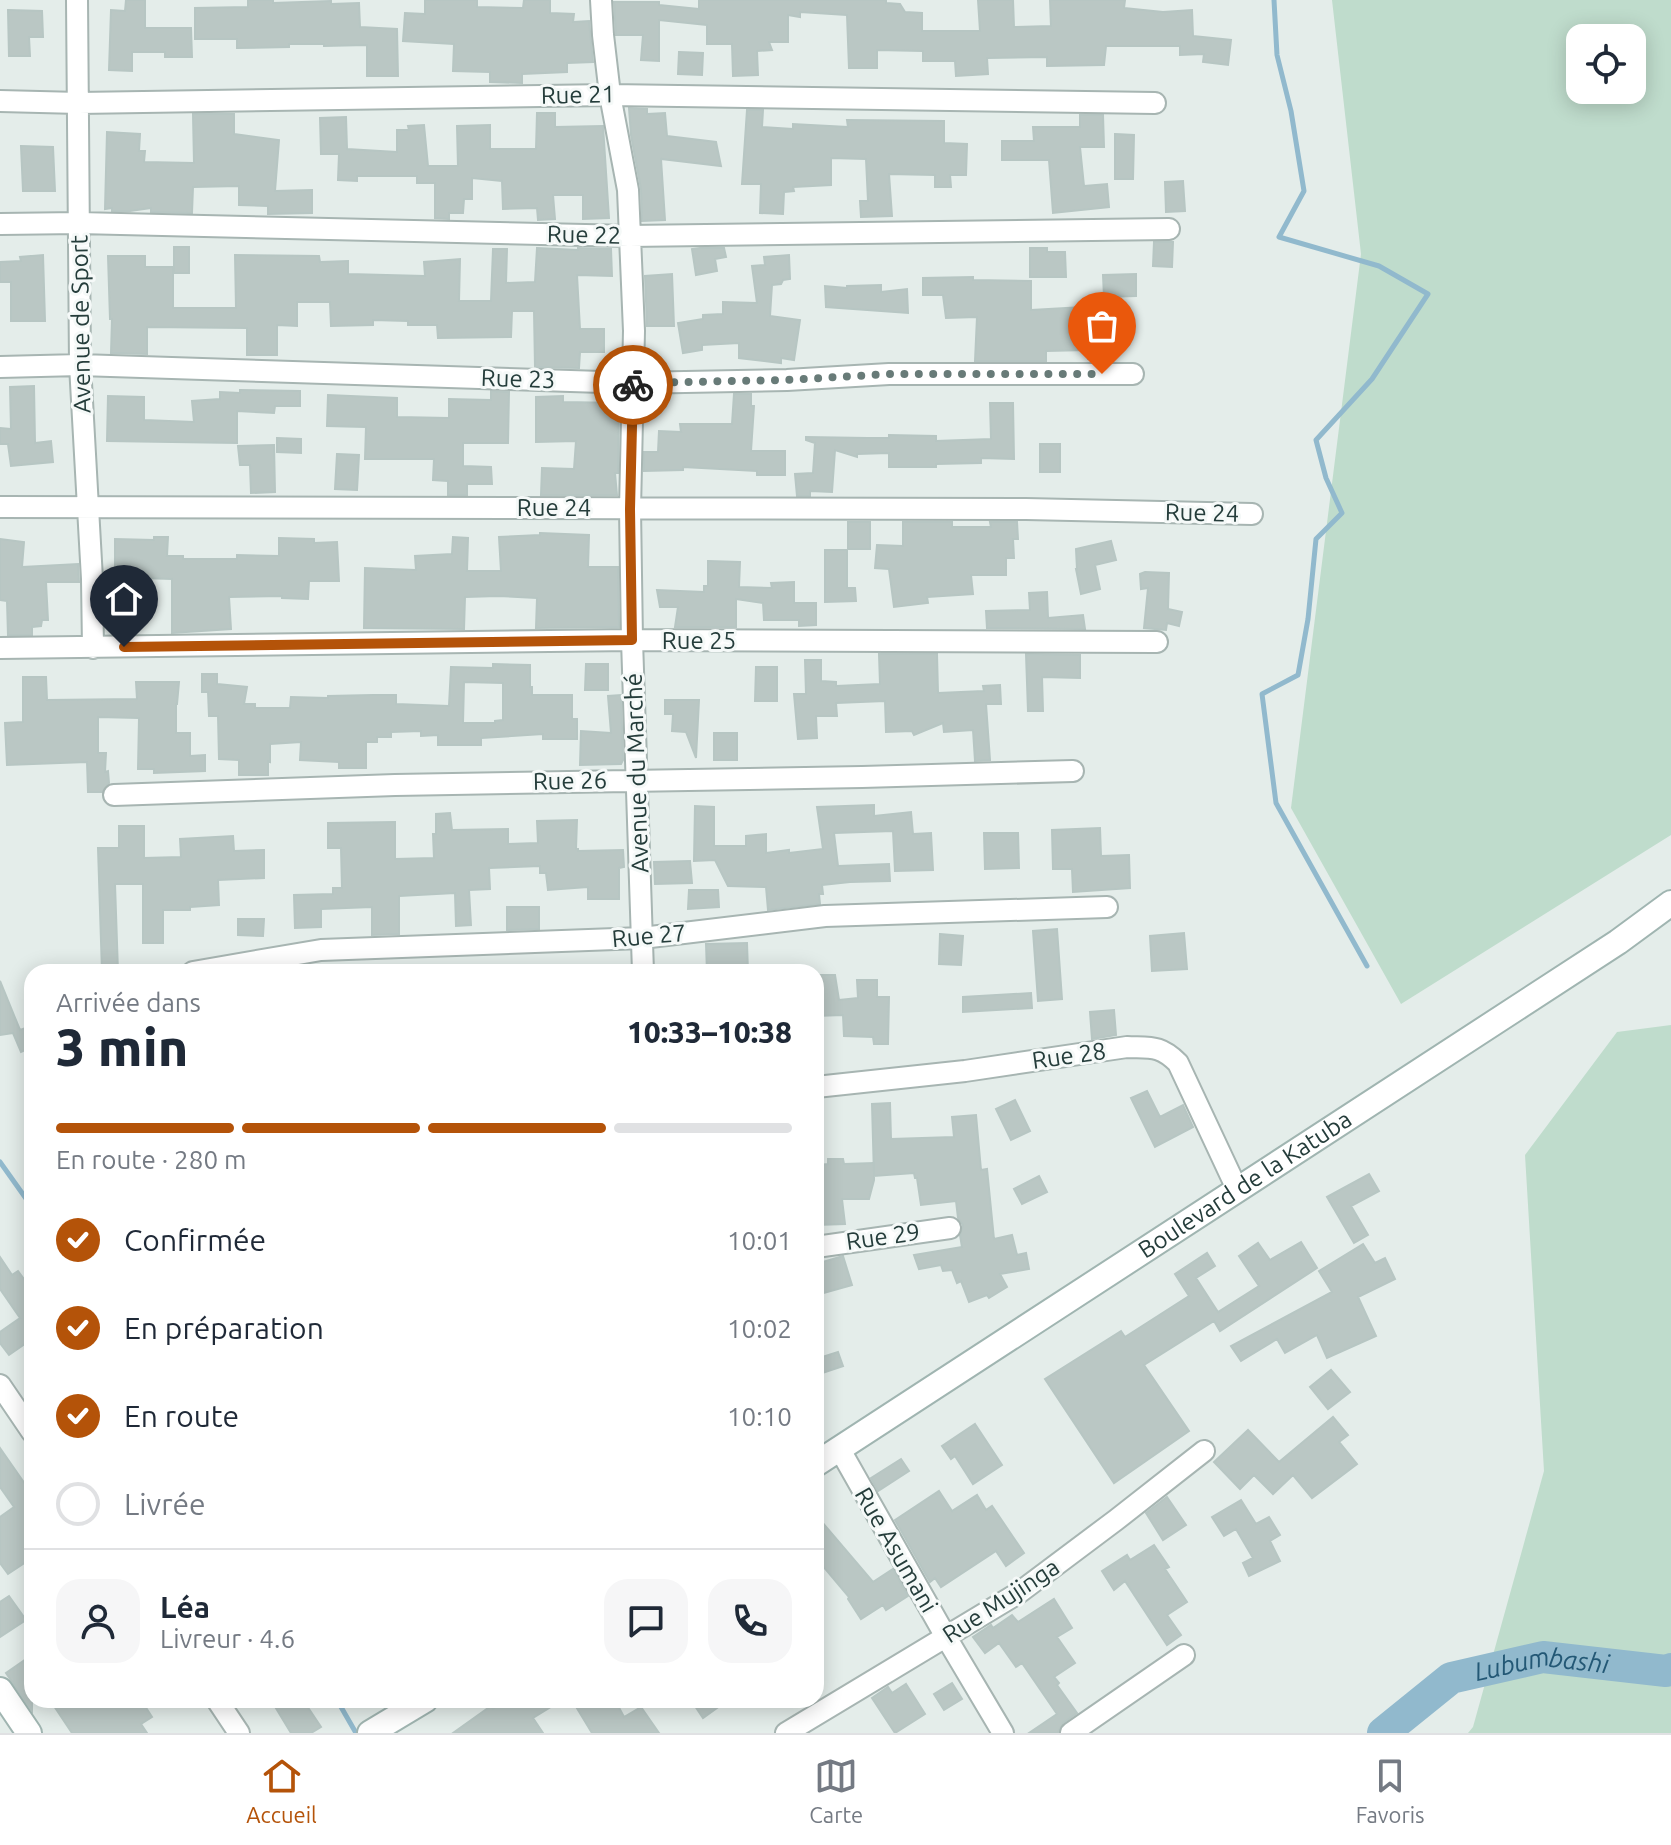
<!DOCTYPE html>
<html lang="fr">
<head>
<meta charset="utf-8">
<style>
  :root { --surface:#fff; --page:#f6f6f7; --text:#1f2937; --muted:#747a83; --line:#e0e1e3; --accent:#b45309 }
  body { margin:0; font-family:Ubuntu,sans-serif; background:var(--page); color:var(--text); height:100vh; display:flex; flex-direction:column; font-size:30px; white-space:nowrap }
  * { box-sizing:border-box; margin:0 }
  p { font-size:26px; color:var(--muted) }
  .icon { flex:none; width:44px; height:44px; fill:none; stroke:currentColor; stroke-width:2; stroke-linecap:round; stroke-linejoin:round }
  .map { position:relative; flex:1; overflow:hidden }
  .details { position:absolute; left:24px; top:964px; width:800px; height:744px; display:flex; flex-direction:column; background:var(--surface); border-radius:24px; box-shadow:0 4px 20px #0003 }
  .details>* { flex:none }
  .fabs { position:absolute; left:1566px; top:24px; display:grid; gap:16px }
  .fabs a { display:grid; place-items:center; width:80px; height:80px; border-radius:16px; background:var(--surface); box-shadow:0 4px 20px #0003; font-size:40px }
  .pin { position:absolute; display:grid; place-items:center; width:68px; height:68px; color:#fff; margin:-82px -34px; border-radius:50% 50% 50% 0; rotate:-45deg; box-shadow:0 0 8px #0007 }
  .pin .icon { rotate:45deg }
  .courier { position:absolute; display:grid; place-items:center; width:80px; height:80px; margin:-40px; border:6px solid #b45309; border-radius:50%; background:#fff; color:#222; box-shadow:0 2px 10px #0007 }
  .head em { font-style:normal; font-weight:800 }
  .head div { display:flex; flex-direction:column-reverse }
  .head { display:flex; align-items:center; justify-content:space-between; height:136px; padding:0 32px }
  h1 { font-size:52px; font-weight:800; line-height:60px }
  .bar { display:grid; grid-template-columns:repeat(4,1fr); gap:12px 8px; align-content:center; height:96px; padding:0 32px }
  .bar i { height:10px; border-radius:6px; background:var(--line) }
  .bar .on { background:var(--accent) }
  .bar p { grid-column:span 4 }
  .line { display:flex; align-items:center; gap:20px; padding:0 32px; border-top:2px solid var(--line) }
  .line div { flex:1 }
  .round { display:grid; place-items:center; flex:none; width:84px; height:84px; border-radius:24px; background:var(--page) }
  ol { padding:0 32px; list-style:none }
  li { display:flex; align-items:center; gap:24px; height:88px }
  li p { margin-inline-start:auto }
  li .icon { padding:8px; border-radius:50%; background:var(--accent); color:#fff; stroke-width:4 }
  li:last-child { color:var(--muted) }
  li i { width:44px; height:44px; border:4px solid var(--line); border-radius:50% }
  .dock { display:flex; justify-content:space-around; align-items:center; height:112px; border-top:2px solid var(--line); background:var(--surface); font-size:22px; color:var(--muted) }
  .dock a { display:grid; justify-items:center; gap:4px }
  .dock .on { color:var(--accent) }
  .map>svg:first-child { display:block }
  .green { fill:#bfdccc; fill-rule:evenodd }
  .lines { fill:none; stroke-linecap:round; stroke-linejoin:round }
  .stream { stroke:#91b9cd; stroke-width:5 }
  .river { stroke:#91b9cd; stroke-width:32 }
  .building { fill:#bac7c4; stroke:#b7c6c3; stroke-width:2; fill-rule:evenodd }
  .street-casing { stroke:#a7b5b2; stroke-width:24 }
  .secondary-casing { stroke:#a0b5b1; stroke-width:28 }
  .street { stroke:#fff; stroke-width:20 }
  .secondary { stroke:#fff; stroke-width:24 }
  .done { stroke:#687b78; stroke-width:8; stroke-dasharray:0 14.4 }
  .route { stroke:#b45309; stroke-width:10 }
  .labels { text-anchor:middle; stroke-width:6; stroke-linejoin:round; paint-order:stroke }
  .street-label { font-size:24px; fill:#253d3b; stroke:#f5f9f8 }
  .water-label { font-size:26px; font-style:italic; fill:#235875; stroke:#f5f9f8 }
</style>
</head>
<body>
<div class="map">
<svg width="1671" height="1733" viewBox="0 0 1671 1733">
  <rect width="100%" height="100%" fill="#e4edea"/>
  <path class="green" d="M1332,0H1671V835L1401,1004L1291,808L1361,254ZM1580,38H1632V90H1580Z
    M1671,1025V1733H1468L1473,1727L1544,1471L1525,1155L1617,1032Z"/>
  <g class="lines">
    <path class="stream" d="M1274,0L1277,55L1291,111L1304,191L1279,237L1379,266L1428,294L1372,379L1316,440L1326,478L1342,513L1316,539L1308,619L1298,675L1262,694L1276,803L1367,966
      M0,1162L32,1207
      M337,1700L356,1733"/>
    <path class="river" id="s1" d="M1383,1733L1451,1678L1543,1657L1666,1671L1671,1669"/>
  </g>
  <path class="building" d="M126,0H145V28H191L192,57H165V52H132V71L109,70L111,10L125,11Z
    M248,0H273V3L331,1V4L359,3L360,27L397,29L398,76H367V45L324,46V44H289V47L237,48V39H195V8L248,7Z
    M425,0H477V7L523,8L524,0H550V13L574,14L573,22L589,21L593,62L567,63V72L522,74V83L490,82V72L453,71L454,44L403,41L405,13L425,14Z
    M699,0H886V3L900,4L905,12L922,13V31H980L978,0H1013L1014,27L1051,26L1050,0H1125L1124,8L1163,12L1192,10L1193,36L1231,40L1228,65L1203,62L1204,54L1180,55V46H1106L1104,65L1047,66V57L987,58L988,74L956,76L955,61H923V51L877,50V68H849L847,15L800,12V17L788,15V42H769L772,50L757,51L758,75L733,76L732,44H707V25L659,20V61L641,60L643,35H616L614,2H659V5L699,9Z
    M8,10L42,11L43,37H29L30,56H9Z
    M679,52L703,53L702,75L678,74Z
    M629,108L647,109V114L665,113L667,136L716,142L721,166L661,159L665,220L642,221L641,189L631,135Z
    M747,110H763L762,127L793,129V124L848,127L847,120L944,121V143L967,144L966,175H950L951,187H935V175L889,174L892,216L861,217L860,201H868L866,159L831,158V185L793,187L794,191L784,192L783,214L760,213L761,184H742Z
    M537,113H555V127L603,126L609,218L583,219V195H553L555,219L538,220L537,208L503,209L502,181L472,178V199H464L463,213H449V219L435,218V183H417V176H357V181L338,180L339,154H321L320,118L346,117L347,149L397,152V130H409L408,126L424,125L428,166H458L457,126L490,125V149H536Z
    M193,114H234V134L279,140L275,191L312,190V213L268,214V206L239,205V186L193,187L192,213L151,212V208L130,211H112V208L105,209L107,132L140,134L139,151H145L144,162L194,163Z
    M1080,115H1103L1104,147H1080L1084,186L1107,184L1109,207L1053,213L1049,160H1002V141H1034L1033,127H1080Z
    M1115,134L1134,135L1133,179H1115Z
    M21,146L53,147L55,191H23Z
    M1183,181L1185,211L1166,212L1165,182Z
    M1154,242H1173L1172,267L1153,266Z
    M174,247H189V273H174Z
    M537,248L578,250V248L611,249L612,276L577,275L580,329H604V352H580L579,368L535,367L534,311H512L511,337L438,338L437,325H408V321L373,320V325L331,326L330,302H297V326L277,325V355H247V328L147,327V354L111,353L112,319H110L108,256H145V267H173V308H236L235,255L319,256L320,262L348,261V274L425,276L424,262L460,259L459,301H491L493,249H507L506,283L535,282Z
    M700,248H724L726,257L715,259L717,271L696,275L692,249Z
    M1030,248H1047V252H1065L1066,277H1030Z
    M43,255L45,321H11V282H0V262L21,261L20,257Z
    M789,255L790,279L783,280L781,284L772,285L770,316L800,320L794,360L781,358V363L739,358V343L702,345V350L683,353L678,323L703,319V315L723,314V302L757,303L752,266L765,265L764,257Z
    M672,274L674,326H647L645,276Z
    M1136,274V296L1104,297L1103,275Z
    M973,277V280L1031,281V310L1100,306L1103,359H1088V350L1046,351V361H975L977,317L946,318L943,295H923V278Z
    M881,285V292L907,289L908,313L826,307L825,286L847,288V286Z
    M34,386L35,443L51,441L53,462L11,466L8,444H0V428L11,429L10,387Z
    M240,390L300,391V406H275L274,413L237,411V443L107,441L108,396L144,397V420L194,422L192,401L220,399V392L240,393Z
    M491,391L509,392L508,443H463V466L491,467L492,484H467V495H448V481L433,480L434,459H365L366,427L327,426L328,395L397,398V417L449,418V399L491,400Z
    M734,394H751V406H754L751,451H785V475H757V471L683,467V470L644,471V452H658L659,431L681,432L680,424H732Z
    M563,396V402L619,403L618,473H615L617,495H541L542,468L574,469L576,441L536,442V397Z
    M990,403H1013L1014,459L981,458V463L936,464V467H889V453L857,454V457L835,450L832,492L810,491V496H797L795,474L813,473L815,443L806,440V437L868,438H889V435L936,436V441L991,439Z
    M277,438L301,439V453L277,452Z
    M1040,444H1060V472H1040Z
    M274,445L275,492L251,493L250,465H240L238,446Z
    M337,454L359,455L357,490L335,489Z
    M848,522H870V549H848Z
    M903,522H952V527H991L990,522H1017L1018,539H1013L1014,558H1006V575H971L973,594L927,597L928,603L894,607L889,569L875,568L877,545L903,546Z
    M540,533L589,535L588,567H618L619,627L536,628L537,598L498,596L465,597L464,629L364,628L365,568L416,570L415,556L452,554L453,537L468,538L467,571H501L499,537L540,535Z
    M154,537H168L167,556H183V559H237V555L279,556V538L314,539V543L337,542L339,581H309L308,599L282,598V596L229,597L231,629L172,633V579L142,578L141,597H120L122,568L115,567V539L154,540Z
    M0,539L24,542L22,567L78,564L79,582H46L48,620H42L41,626L32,627V635H8L7,601L0,600Z
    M1111,541L1116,560L1095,565L1100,589L1081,594L1076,569H1077L1076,549Z
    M825,550H847V588H855L856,601L825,602Z
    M708,561L740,562L739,587L772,588L771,583L794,582V603H816V625L799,626V620H764L763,603L736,599V627H675L678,607H660L657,590L704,592V586H708Z
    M1145,572L1169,573L1168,609L1182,612L1179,626L1167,623L1166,630L1144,628L1148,588L1141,589L1140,574Z
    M1047,592L1048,618L1083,615L1085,629L987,628L986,611L1030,610L1029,593Z
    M879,654H937L938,693L984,691L983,686L1000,685L1001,704H986L990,760L975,761L973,730L944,732L943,723L914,735L912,731L886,732L885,701L836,703L837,716H816L817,738L798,739L794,694H806L805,660H821V681L836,682V686L880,684Z
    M1026,654L1080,655V678L1042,677L1043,711H1028Z
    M493,664L530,665V687H532V695H572V719H577V739H543V734L481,738V745H438V735L421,736V731L391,732V737H377V742H366V768H339V762L300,760L301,742L270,744V762L268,761V775H239V760L219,759L218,716H209L208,692H202V674H217V684L247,687L244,704H255V708H290L291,697L328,698V696L373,695H396V704L449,706L451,667L493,668ZM464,682L503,683V720L495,721V723H463Z
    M586,664H608V690H585Z
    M756,667H777V701H755Z
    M23,677H46L47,700L137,699L136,682H179L177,704H176V733H190V756L205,755V771L154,773V769H138L139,718L98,717V753H106L105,772L108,771L109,783L102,792H88L87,762L7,765L5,723L23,722Z
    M621,695L623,760L621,764L580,765L581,731L611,733L608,696Z
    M665,700H699L696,758L686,732L672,731L673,714H665Z
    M714,733H737V760H714Z
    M874,805V816L911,812L913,834L931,833L933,870L895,871L893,831L834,833L838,866L889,864L890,881L850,882L822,885L823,894H819L820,904L768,910L766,887L728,886L715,860L694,861L695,806L714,807V846H746V836L766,834V853L789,850V853L823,849L817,807Z
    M450,813L452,830L508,829V844L538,843L537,821L577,820L576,849H578V851L623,850L624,867L619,868V899H588V887L548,890L546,873H540V866L489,868L490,889L469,890L471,925L456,926L455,893L399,896V934L372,935V907L321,909V927L295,928L294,895L333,894V888H342L341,848H328V823L395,822V859L434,858L433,834H436V814Z
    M119,826H144V858L181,857L180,839L233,836L234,851L264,850V878L218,880L219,905L190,907V910H163V943H143V884H115L118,972H102L98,848H119Z
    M1100,828L1101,856L1129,855L1130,888L1073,892L1072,869H1053L1052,830Z
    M984,833H1018L1019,868L985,869Z
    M690,861L692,883L655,884L654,862Z
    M689,890H718L719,907L688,909Z
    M507,907H539V929L507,930Z
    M238,919H264L263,936L238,935Z
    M1057,929L1062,999L1038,1001L1033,931Z
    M1184,933L1187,969L1152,971L1150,936Z
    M940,934L963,936L961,965L939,964Z
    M747,943L748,972H707L706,944Z
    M816,975H835L839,1000L858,998L857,980H877V997H889L888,1044H874L873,1037L844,1036L843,1015L816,1016Z
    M0,981L20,1030L32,1026V1047L21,1052L13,1033L0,1035Z
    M1031,993L1032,1008L963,1012V997Z
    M1114,1010L1116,1035L1092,1039L1090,1012Z
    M1147,1091L1160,1117L1183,1105L1193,1127L1155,1147L1131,1098Z
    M1015,1100L1030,1131L1011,1140L996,1109Z
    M890,1103L891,1139L954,1137L952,1117L976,1115L981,1170L987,1169L994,1239L1012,1235L1017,1255L1026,1253L1029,1269L1000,1274L1007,1287L989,1298L987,1295L969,1302L961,1281L957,1283L952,1270L943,1271L941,1265L919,1269L914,1255L962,1247L960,1235L963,1225L958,1218L956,1201L921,1205L917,1178H915L914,1173L874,1176L872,1104Z
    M828,1159H843L844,1164L874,1163V1180L869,1199H842L845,1224L816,1225V1169H819V1165L828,1164Z
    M1369,1174L1379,1191L1351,1206L1368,1235L1354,1243L1327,1197Z
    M1039,1176L1047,1192L1022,1204L1014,1189Z
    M1301,1242L1317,1268L1220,1331L1214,1321L1144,1365L1189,1431L1114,1483L1045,1379L1121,1331L1125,1337L1189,1296L1175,1274L1207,1253L1215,1266L1196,1278L1218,1312L1259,1286L1239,1256L1258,1243L1270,1260Z
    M1363,1244L1375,1263L1385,1258L1395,1279L1358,1297L1376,1336L1327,1358L1317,1335L1285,1353L1277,1339L1241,1361L1231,1346L1332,1292L1319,1271Z
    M843,1256L852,1285L820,1294L816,1280V1264Z
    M0,1257L12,1275L18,1271L32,1290V1339L9,1355L0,1343V1332L20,1318L0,1289Z
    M838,1352L843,1366L816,1375V1359Z
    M1331,1370L1350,1392L1328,1409L1310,1387Z
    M1333,1417L1348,1435L1339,1442L1357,1464L1312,1498L1293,1475L1273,1494L1254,1475L1240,1489L1214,1462L1248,1430L1279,1462Z
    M975,1424L1002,1465L973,1484L955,1456L951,1459L942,1446Z
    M0,1448L32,1494V1558L8,1574L0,1563V1517L14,1507L0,1487Z
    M901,1459L909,1471L878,1491L871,1478Z
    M939,1491L952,1511L977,1495L986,1510L992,1506L1024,1553L1006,1566L996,1551L941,1587L935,1578L930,1582L895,1520Z
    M1167,1497L1186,1525L1163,1540L1146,1513Z
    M1241,1500L1256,1524L1269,1517L1280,1535L1270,1541L1280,1561L1249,1576L1243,1563L1253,1558L1236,1529L1224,1536L1212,1517Z
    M816,1515L873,1582L893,1569L908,1596L886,1610L883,1605L861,1619L848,1599L849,1597L816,1558Z
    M1154,1545L1169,1567L1165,1569L1187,1602L1167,1615L1181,1635L1167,1645L1125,1581L1114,1590L1102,1571L1127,1555L1130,1560Z
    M9,1596L26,1620L0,1637V1602Z
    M1054,1599L1072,1628L1057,1637L1075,1663L1054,1677L1059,1683L1057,1685L1077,1713L1063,1723L1058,1733H1029L1057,1714L1022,1663L1016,1667L999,1643L985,1653L973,1637L991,1625L993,1628L1012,1615L1018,1622Z
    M32,1655V1711L6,1673Z
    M952,1683L962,1699L944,1710L934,1694Z
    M906,1684L925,1714L895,1733L872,1698L888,1687L892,1693Z
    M50,1700H141L152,1717L141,1724L147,1733H72Z
    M271,1700H303L321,1727L311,1733H291Z
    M507,1700H562L533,1718L543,1733H453L491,1706L493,1709Z
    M572,1700H615L624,1717L641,1707L659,1733H592Z
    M691,1700H728L703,1718Z"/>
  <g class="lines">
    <g class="street-casing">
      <path id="street" d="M77,0L80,365L92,579L93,648
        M601,0L603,35L610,95L628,190L634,331L630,509L632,640L643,972
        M0,101L79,103L610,95L1155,103
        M0,224L79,223L629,236L1169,229
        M0,367L80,365L633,383L787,380L889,374H1133
        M0,507L1026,509L1252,514
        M0,648L632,640L1157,642
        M114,795L395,785L862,777L1073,771
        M193,972L321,950L642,938L825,916L1107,907
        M816,1087L965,1071L1127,1047C1151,1048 1160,1045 1178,1063L1237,1189
        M816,1247L950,1228
        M0,1385L32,1432
        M839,1448L946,1637L1003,1733
        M217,1700L239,1733
        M786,1733L1020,1592L1116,1520L1204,1451
        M1071,1733L1184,1655"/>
    </g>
    <g class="secondary-casing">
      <g id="secondary">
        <path id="s2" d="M816,1464L1618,942L1671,903"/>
        <path d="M0,1690L29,1733"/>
        <path d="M370,1733L425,1700"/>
      </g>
    </g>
    <use href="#street" class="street"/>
    <use href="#secondary" class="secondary"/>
  </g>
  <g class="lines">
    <path class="done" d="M633,385V383L787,380L889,374H1102"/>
    <path class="route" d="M124,647L632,640L630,509L633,385"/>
  </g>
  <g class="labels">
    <g class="street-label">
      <text transform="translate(578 95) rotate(-1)" y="8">Rue 21</text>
      <text transform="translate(584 235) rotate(1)" y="8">Rue 22</text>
      <text transform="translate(81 324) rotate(-91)" y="8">Avenue de Sport</text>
      <text transform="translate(518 379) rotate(2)" y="8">Rue 23</text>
      <text x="554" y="516">Rue 24</text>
      <text transform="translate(1202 513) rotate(1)" y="8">Rue 24</text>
      <text x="699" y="649">Rue 25</text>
      <text transform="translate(637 773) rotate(-92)" y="8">Avenue du Marché</text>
      <text transform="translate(570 781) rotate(-1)" y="8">Rue 26</text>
      <text transform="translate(649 936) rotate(-5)" y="8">Rue 27</text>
      <text transform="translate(1069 1056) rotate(-8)" y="8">Rue 28</text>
      <text dy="8" stroke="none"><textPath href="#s2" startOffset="512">Boulevard de la Katuba</textPath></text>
      <text transform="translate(883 1237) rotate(-8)" y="8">Rue 29</text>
      <text transform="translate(896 1550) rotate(60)" y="8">Rue Asumani</text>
      <text transform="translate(1001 1601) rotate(-33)" y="8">Rue Mujinga</text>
    </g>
    <g class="water-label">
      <text dy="9" stroke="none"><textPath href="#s1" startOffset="180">Lubumbashi</textPath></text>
    </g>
  </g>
</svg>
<div class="fabs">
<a><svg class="icon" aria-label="locate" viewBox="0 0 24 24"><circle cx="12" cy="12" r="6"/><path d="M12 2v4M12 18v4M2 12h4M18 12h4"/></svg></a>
</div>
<div class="pin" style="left:1102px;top:374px;background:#ea580c"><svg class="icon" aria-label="bag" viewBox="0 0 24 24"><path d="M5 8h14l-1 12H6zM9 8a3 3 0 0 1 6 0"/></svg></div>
<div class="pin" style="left:124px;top:647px;background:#1f2937"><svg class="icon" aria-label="home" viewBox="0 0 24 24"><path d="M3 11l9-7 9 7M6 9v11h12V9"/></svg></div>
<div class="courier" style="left:633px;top:385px"><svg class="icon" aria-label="bike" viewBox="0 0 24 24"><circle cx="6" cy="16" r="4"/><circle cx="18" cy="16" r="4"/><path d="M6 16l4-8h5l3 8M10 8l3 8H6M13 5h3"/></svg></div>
<section class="details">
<div class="head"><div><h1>3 min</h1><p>Arrivée dans</p></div><em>10:33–10:38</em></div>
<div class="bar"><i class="on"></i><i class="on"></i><i class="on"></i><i></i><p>En route · 280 m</p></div>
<ol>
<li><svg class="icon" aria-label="check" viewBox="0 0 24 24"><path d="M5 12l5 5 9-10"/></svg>Confirmée<p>10:01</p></li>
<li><svg class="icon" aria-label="check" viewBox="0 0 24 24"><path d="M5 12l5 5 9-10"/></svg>En préparation<p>10:02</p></li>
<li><svg class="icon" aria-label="check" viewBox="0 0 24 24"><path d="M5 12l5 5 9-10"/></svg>En route<p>10:10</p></li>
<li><i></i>Livrée</li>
</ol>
<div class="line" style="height:144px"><a class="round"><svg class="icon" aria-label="person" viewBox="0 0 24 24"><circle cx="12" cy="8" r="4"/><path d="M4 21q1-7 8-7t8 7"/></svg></a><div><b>Léa</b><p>Livreur · 4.6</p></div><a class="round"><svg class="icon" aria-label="chat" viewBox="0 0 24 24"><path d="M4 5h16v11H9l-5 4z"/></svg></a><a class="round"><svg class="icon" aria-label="phone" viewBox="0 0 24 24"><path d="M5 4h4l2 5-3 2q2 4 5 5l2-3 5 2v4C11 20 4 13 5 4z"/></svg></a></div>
</section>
</div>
<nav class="dock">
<a class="on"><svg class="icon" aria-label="home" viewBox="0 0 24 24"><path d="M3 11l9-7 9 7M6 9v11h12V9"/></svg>Accueil</a>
<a><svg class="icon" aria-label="map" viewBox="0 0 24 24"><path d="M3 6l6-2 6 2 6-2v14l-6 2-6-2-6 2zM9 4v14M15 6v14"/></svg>Carte</a>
<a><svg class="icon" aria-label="saved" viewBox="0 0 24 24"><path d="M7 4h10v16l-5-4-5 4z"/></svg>Favoris</a>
</nav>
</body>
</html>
